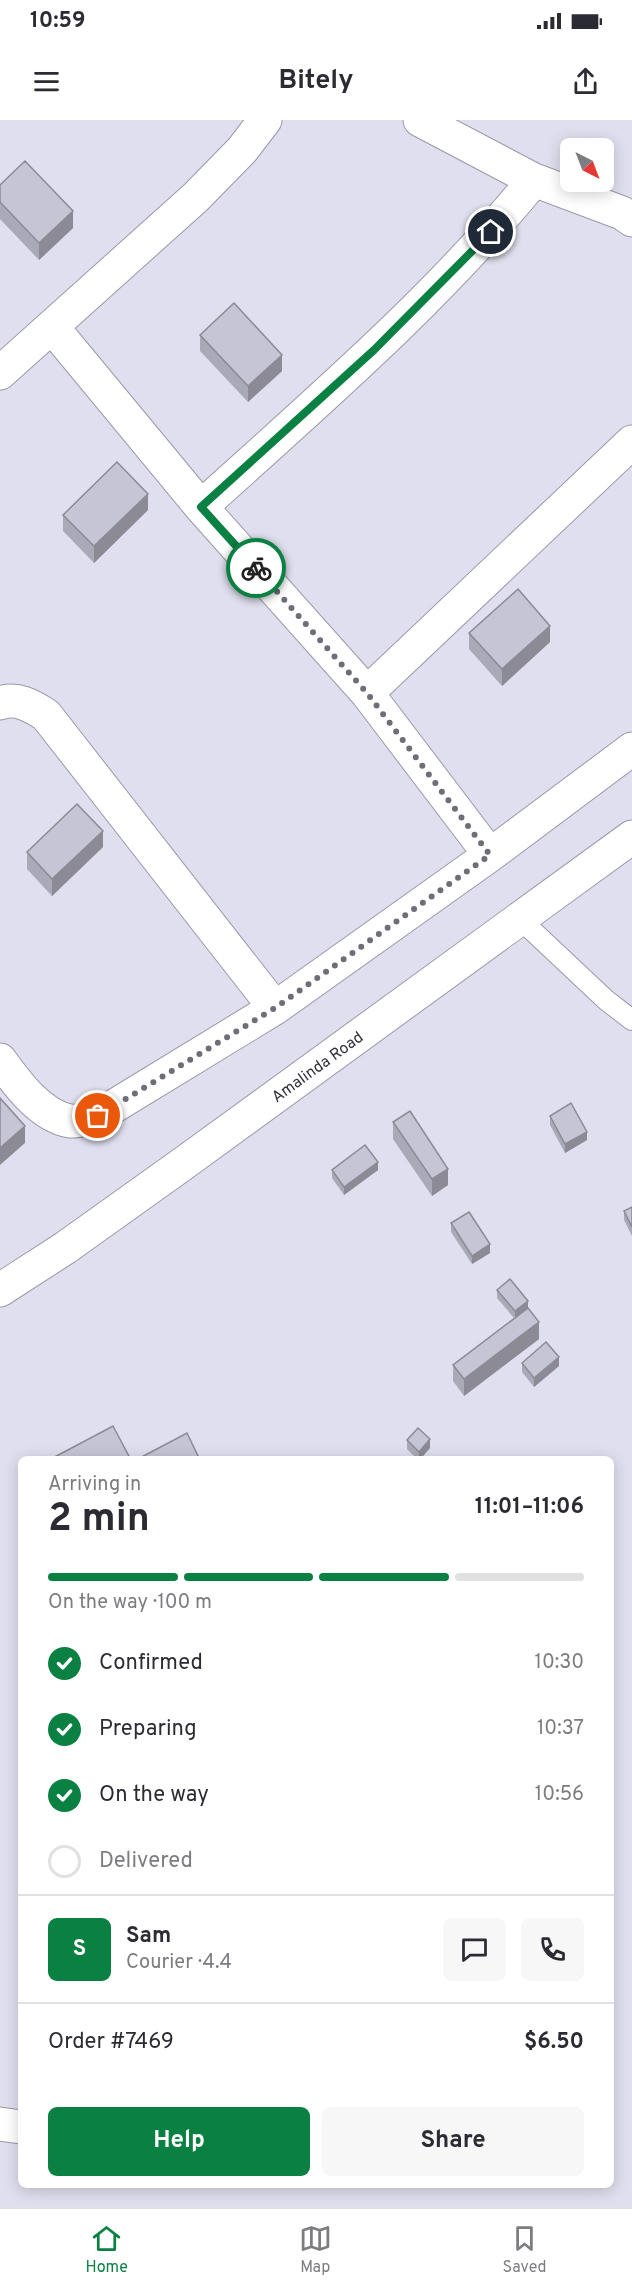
<!DOCTYPE html>
<html lang="en">
<head>
<meta charset="utf-8">
<style>
  :root { --surface:#fff; --page:#f7f7f7; --text:#2b2b33; --muted:#7c7c81; --line:#e1e1e2; --accent:#0b8043 }
  body { margin:0; font-family:Overpass,sans-serif; background:var(--page); color:var(--text); height:100vh; display:flex; flex-direction:column; font-size:22px; white-space:nowrap }
  * { box-sizing:border-box; margin:0 }
  p { font-size:20px; color:var(--muted) }
  .icon { flex:none; width:33px; height:33px; fill:none; stroke:currentColor; stroke-width:2; stroke-linecap:round; stroke-linejoin:round }
  .map { position:relative; flex:1; overflow:hidden }
  .drawer { position:absolute; left:18px; top:1336px; width:596px; height:732px; display:flex; flex-direction:column; background:var(--surface); border-radius:9px; box-shadow:0 3px 15px #0003 }
  .drawer>* { flex:none }
  .needle { width:39px; rotate:138deg }
  .fabs { position:absolute; left:560px; top:18px; display:grid; gap:12px }
  .fabs a { display:grid; place-items:center; width:54px; height:54px; border-radius:9px; background:var(--surface); box-shadow:0 3px 15px #0003; font-size:30px }
  .pin { position:absolute; display:grid; place-items:center; width:51px; height:51px; color:#fff; margin:-26px; border:3px solid #fff; border-radius:50%; box-shadow:0 2px 6px #0007 }
  .courier { position:absolute; display:grid; place-items:center; width:60px; height:60px; margin:-30px; border:4px solid #0b8043; border-radius:50%; background:#fff; color:#222; box-shadow:0 2px 8px #0007 }
  .headline em { font-style:normal; font-weight:700 }
  .headline div { display:flex; flex-direction:column-reverse }
  .headline { display:flex; align-items:center; justify-content:space-between; height:102px; padding:0 30px }
  h1 { font-size:39px; font-weight:700; line-height:45px }
  .bar { display:grid; grid-template-columns:repeat(4,1fr); gap:9px 6px; align-content:center; height:72px; padding:0 30px }
  .bar i { height:8px; border-radius:4px; background:var(--line) }
  .bar .on { background:var(--accent) }
  .bar p { grid-column:span 4 }
  .line { display:flex; align-items:center; gap:15px; padding:0 30px; border-top:2px solid var(--line) }
  .line div { flex:1 }
  .round { display:grid; place-items:center; flex:none; width:63px; height:63px; border-radius:9px; background:var(--page) }
  ol { padding:0 30px; list-style:none }
  li { display:flex; align-items:center; gap:18px; height:66px }
  li p { margin-inline-start:auto }
  li .icon { padding:6px; border-radius:50%; background:var(--accent); color:#fff; stroke-width:4 }
  li:last-child { color:var(--muted) }
  li i { width:33px; height:33px; border:3px solid var(--line); border-radius:50% }
  .cta { display:flex; gap:12px; margin-top:auto; padding:12px 30px }
  .cta a { flex:1; height:69px; border-radius:9px; background:var(--accent); color:#fff; font-size:24px; font-weight:700; line-height:69px; text-align:center }
  .cta a+a { background:var(--page); color:var(--text) }
  .status { display:flex; justify-content:space-between; align-items:center; height:42px; padding:0 30px; background:var(--surface); direction:ltr }
  .status svg { height:16px; fill:currentColor }
  header { display:flex; justify-content:space-between; align-items:center; height:78px; padding:0 30px; background:var(--surface); font-size:27px; font-weight:700 }
  .tabs { display:flex; justify-content:space-around; align-items:center; height:84px; border-top:2px solid var(--line); background:var(--surface); font-size:16px; color:var(--muted) }
  .tabs a { display:grid; justify-items:center; gap:3px }
  .tabs .on { color:var(--accent) }
  .map>svg:first-child { display:block }
  .lines { fill:none; stroke-linecap:round; stroke-linejoin:round }
  .service-casing { stroke:#9a99a8; stroke-width:22 }
  .minor-casing { stroke:#9a99a8; stroke-width:35 }
  .tertiary-casing { stroke:#9a99a8; stroke-width:35 }
  .service { stroke:#fff; stroke-width:20 }
  .minor { stroke:#fff; stroke-width:33 }
  .tertiary { stroke:#fff; stroke-width:33 }
  .wall { fill:#aaa9b7 }
  .shaded-wall { fill:#8b8a95 }
  .building { fill:#c6c5d5; stroke:#8b8a95; stroke-width:1.5 }
  .done { stroke:#6f6e78; stroke-width:6; stroke-dasharray:0 10.8 }
  .route { stroke:#0b8043; stroke-width:8 }
  .labels { text-anchor:middle; stroke-width:4.5; stroke-linejoin:round; paint-order:stroke }
  .street-label { font-size:16px; fill:#323138; stroke:#e0dfef }
</style>
</head>
<body>
<div class="status"><b>10:59</b><svg viewBox="0 0 49 12"><path d="M0 12V9h3v3zM5 12V6h3v6zM10 12V3h3v9zM15 12V0h3v12zM26 1h20v11H26zM47 4h2v5h-2z"/></svg></div>
<header><svg class="icon" aria-label="menu" viewBox="0 0 24 24"><path d="M4 6h16M4 12h16M4 18h16"/></svg>Bitely<svg class="icon" aria-label="share" viewBox="0 0 24 24"><path d="M12 15V3M7 8l5-5 5 5M5 13v7h14v-7"/></svg></header>
<div class="map">
<svg width="632" height="2087" viewBox="0 0 632 2087">
  <rect width="100%" height="100%" fill="#e0dfef"/>
  <g class="lines">
    <g class="service-casing">
      <path id="service" d="M521,800L606,880L632,900"/>
    </g>
    <g class="minor-casing">
      <path id="minor" d="M420,0L534,60L622,93L632,100
        M53,208L201,387L367,573L490,735
        M0,253L196,77L242,30L265,0
        M201,387C317,282 435,181 534,60
        M367,573L632,322
        M0,583C17,577 32,586 46,595L275,888
        M0,940C16,962 40,996 70,1001C78,1002 90,998 98,996L275,888L490,735L632,629
        M0,2004L21,2007"/>
    </g>
    <g class="tertiary-casing">
      <g id="tertiary">
        <path id="s1" d="M0,1170L65,1128L184,1043L632,717"/>
      </g>
    </g>
    <use href="#service" class="service"/>
    <use href="#minor" class="minor"/>
    <use href="#tertiary" class="tertiary"/>
  </g>
  <path class="wall" d="M0,65L73,108L39,140L0,99Z
    M200,215L282,251L248,282L200,231Z
    M148,390L94,443L63,411V395Z
    M469,513L550,522L502,566L469,529Z
    M103,727L52,776L27,749V732Z
    M550,996L587,1020L565,1033L550,1005Z
    M393,1002L448,1065L432,1076L393,1019Z
    M332,1050H378L344,1075L332,1058Z
    M632,1087V1116L624,1100V1091Z
    M451,1103L490,1133L472,1144L451,1112Z
    M497,1170L528,1188L539,1219L464,1276L453,1261V1245L514,1198L497,1178Z
    M522,1243L559,1246L534,1267L522,1252Z
    M407,1320L430,1328L420,1340H418L407,1329Z"/>
  <path class="shaded-wall" d="M73,91V108L39,140V123Z
    M282,235V251L248,282V266Z
    M148,374V390L94,443V426Z
    M550,506V522L502,566V549Z
    M103,711V727L52,776V759Z
    M25,1006V1023L0,1045V1028Z
    M587,1012V1020L565,1033V1024Z
    M378,1042V1050L344,1075V1067Z
    M448,1049V1065L432,1076V1059Z
    M490,1124V1133L472,1144V1136Z
    M528,1181V1190L515,1200V1191Z
    M539,1202V1219L464,1276V1259Z
    M559,1237V1246L534,1267V1258Z
    M430,1319V1328L419,1340V1332Z"/>
  <path class="building" d="M25,41L73,91L39,123L0,82V65Z
    M234,183L282,235L248,266L200,215Z
    M117,342L148,374L94,426L63,395Z
    M518,469L550,506L502,549L469,513Z
    M77,684L103,711L52,759L27,732Z
    M0,978L25,1006L0,1028Z
    M571,983L587,1012L565,1024L550,996Z
    M410,991L448,1049L432,1059L393,1002Z
    M365,1025L378,1042L344,1067L332,1050Z
    M632,1087V1107L624,1091Z
    M469,1092L490,1124L472,1136L451,1103Z
    M510,1159L528,1181L515,1191L497,1170Z
    M528,1188L539,1202L464,1259L453,1245Z
    M546,1222L559,1237L534,1258L522,1243Z
    M113,1306L131,1340H49Z
    M418,1308L430,1319L419,1332L407,1320Z
    M187,1313L200,1340H136Z"/>
  <g class="lines">
    <path class="done" d="M98,996L275,888L490,735L367,573L256,448"/>
    <path class="route" d="M256,448L201,387L374,230L491,112"/>
  </g>
  <g class="labels">
    <g class="street-label">
      <text dy="6" stroke="none"><textPath href="#s1" startOffset="388">Amalinda Road</textPath></text>
    </g>
  </g>
</svg>
<div class="fabs">
<a><svg class="needle" viewBox="-14 -14 28 28"><path d="M0-13l5 13h-10z" fill="#e53935"/><path d="M0 13l5-13h-10z" fill="#7c7c81"/></svg></a>
</div>
<div class="pin" style="left:98px;top:996px;background:#ea580c"><svg class="icon" aria-label="bag" viewBox="0 0 24 24"><path d="M5 8h14l-1 12H6zM9 8a3 3 0 0 1 6 0"/></svg></div>
<div class="pin" style="left:491px;top:112px;background:#1f2937"><svg class="icon" aria-label="home" viewBox="0 0 24 24"><path d="M3 11l9-7 9 7M6 9v11h12V9"/></svg></div>
<div class="courier" style="left:256px;top:448px"><svg class="icon" aria-label="bike" viewBox="0 0 24 24"><circle cx="6" cy="16" r="4"/><circle cx="18" cy="16" r="4"/><path d="M6 16l4-8h5l3 8M10 8l3 8H6M13 5h3"/></svg></div>
<section class="drawer">
<div class="headline"><div><h1>2 min</h1><p>Arriving in</p></div><em>11:01–11:06</em></div>
<div class="bar"><i class="on"></i><i class="on"></i><i class="on"></i><i></i><p>On the way · 100 m</p></div>
<ol>
<li><svg class="icon" aria-label="check" viewBox="0 0 24 24"><path d="M5 12l5 5 9-10"/></svg>Confirmed<p>10:30</p></li>
<li><svg class="icon" aria-label="check" viewBox="0 0 24 24"><path d="M5 12l5 5 9-10"/></svg>Preparing<p>10:37</p></li>
<li><svg class="icon" aria-label="check" viewBox="0 0 24 24"><path d="M5 12l5 5 9-10"/></svg>On the way<p>10:56</p></li>
<li><i></i>Delivered</li>
</ol>
<div class="line" style="height:108px"><b class="round" style="background:var(--accent);color:#fff">S</b><div><b>Sam</b><p>Courier · 4.4</p></div><a class="round"><svg class="icon" aria-label="chat" viewBox="0 0 24 24"><path d="M4 5h16v11H9l-5 4z"/></svg></a><a class="round"><svg class="icon" aria-label="phone" viewBox="0 0 24 24"><path d="M5 4h4l2 5-3 2q2 4 5 5l2-3 5 2v4C11 20 4 13 5 4z"/></svg></a></div>
<div class="line" style="height:78px"><div>Order #7469</div><b>$6.50</b></div>
<div class="cta"><a>Help</a><a>Share</a></div>
</section>
</div>
<nav class="tabs">
<a class="on"><svg class="icon" aria-label="home" viewBox="0 0 24 24"><path d="M3 11l9-7 9 7M6 9v11h12V9"/></svg>Home</a>
<a><svg class="icon" aria-label="map" viewBox="0 0 24 24"><path d="M3 6l6-2 6 2 6-2v14l-6 2-6-2-6 2zM9 4v14M15 6v14"/></svg>Map</a>
<a><svg class="icon" aria-label="saved" viewBox="0 0 24 24"><path d="M7 4h10v16l-5-4-5 4z"/></svg>Saved</a>
</nav>
</body>
</html>
